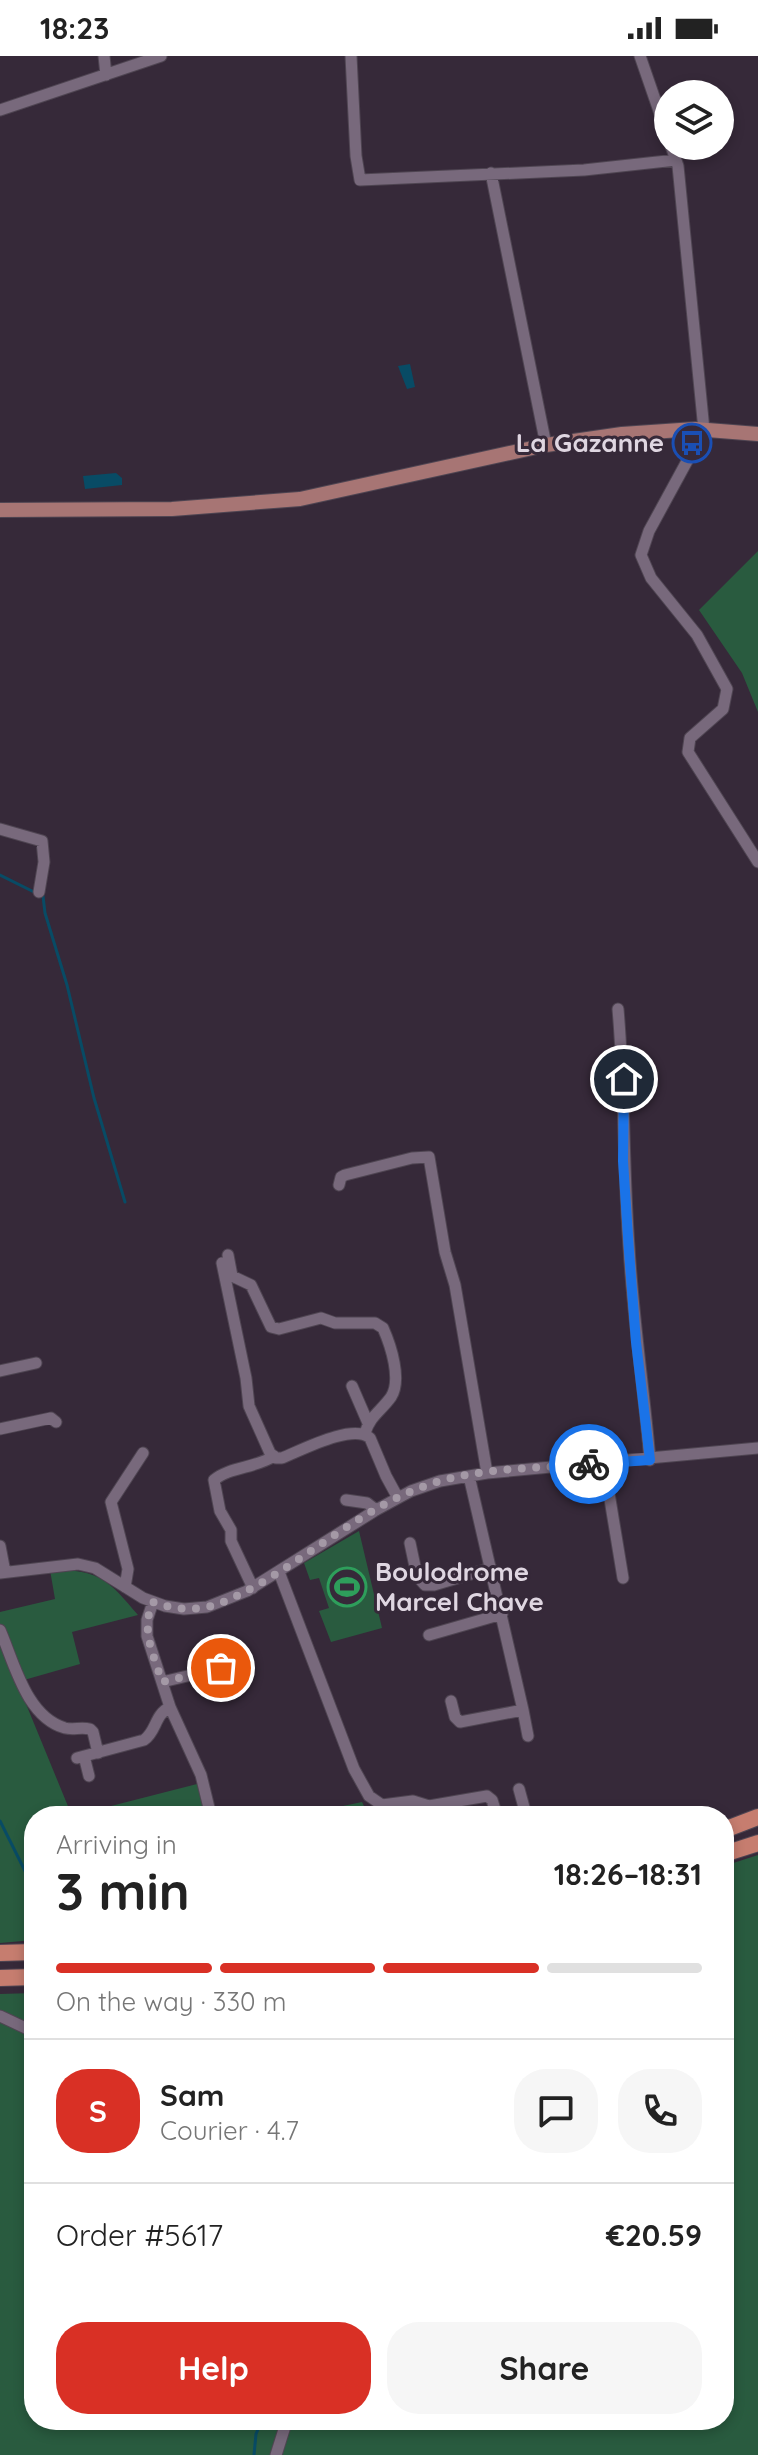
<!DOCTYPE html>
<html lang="en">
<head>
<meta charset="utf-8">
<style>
  :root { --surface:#fff; --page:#f6f6f6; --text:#222; --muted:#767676; --line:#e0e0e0; --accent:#d93025 }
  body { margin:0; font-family:Quicksand,sans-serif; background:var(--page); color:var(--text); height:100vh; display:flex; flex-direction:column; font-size:30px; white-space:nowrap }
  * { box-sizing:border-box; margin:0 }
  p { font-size:26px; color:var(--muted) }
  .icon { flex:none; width:44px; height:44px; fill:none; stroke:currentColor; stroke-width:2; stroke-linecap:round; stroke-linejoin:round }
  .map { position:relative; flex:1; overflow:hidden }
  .panel { position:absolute; left:24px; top:1750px; width:710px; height:624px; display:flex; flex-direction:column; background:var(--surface); border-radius:32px; box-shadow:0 4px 12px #0003 }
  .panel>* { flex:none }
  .fabs { position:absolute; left:654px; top:24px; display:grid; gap:16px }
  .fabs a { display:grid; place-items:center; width:80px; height:80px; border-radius:50%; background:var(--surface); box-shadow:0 4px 12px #0003; font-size:40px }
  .pin { position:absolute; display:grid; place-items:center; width:68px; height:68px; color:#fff; margin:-34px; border:4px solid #fff; border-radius:50%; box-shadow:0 2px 8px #0007 }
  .courier { position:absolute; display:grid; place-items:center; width:80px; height:80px; margin:-40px; border:6px solid #1a73e8; border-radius:50%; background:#fff; color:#222; box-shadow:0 2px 10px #0007 }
  .head em { font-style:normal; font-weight:700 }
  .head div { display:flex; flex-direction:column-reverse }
  .head { display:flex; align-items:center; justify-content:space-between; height:136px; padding:0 32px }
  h1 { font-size:52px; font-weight:700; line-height:60px }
  .bar { display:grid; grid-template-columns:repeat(4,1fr); gap:12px 8px; align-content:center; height:96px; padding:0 32px }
  .bar i { height:10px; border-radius:6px; background:var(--line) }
  .bar .current { background:var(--accent) }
  .bar p { grid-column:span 4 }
  .line { display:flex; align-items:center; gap:20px; padding:0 32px; border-top:2px solid var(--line) }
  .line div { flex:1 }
  .round { display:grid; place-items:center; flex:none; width:84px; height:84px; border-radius:32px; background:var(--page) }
  .action { display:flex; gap:16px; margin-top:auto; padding:16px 32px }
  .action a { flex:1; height:92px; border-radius:32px; background:var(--accent); color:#fff; font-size:32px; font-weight:700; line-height:92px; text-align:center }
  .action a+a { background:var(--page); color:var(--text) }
  .status { display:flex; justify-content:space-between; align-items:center; height:56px; padding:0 40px; background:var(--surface); direction:ltr }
  .status svg { height:22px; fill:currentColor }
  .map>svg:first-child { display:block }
  .green { fill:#295b3f }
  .water { fill:#084b65 }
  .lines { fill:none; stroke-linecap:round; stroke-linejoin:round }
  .stream { stroke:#084b65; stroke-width:3 }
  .minor-casing { stroke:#4f4552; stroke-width:13 }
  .major-casing { stroke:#4f4552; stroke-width:16 }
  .highway-casing { stroke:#4f4552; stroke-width:18 }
  .minor { stroke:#78697c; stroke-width:11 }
  .major { stroke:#a77574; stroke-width:14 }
  .highway { stroke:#c67d6f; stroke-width:16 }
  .done { stroke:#a499a6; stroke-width:8; stroke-dasharray:0 14.4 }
  .route { stroke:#1a73e8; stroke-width:10 }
  .labels { text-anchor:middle; stroke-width:6; stroke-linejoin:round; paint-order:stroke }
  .poi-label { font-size:26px; font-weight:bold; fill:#dfd6e1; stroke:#362939; text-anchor:end }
</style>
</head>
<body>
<div class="status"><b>18:23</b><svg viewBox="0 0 49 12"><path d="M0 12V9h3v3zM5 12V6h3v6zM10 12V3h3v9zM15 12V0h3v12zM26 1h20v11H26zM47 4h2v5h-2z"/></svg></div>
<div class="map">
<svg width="758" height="2399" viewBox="0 0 758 2399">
  <rect width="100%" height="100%" fill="#362939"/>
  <path class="green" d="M758,495V656L742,617L699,554Z
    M359,1475L382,1572L331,1586L319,1555L329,1552L319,1522L310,1524L304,1507Z
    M50,1514C98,1513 108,1523 138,1559L72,1576L80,1608L17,1626L72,1760H34V1884L0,1887V1556L55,1543Z
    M197,1728L209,1760H72Z
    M362,1746L369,1760H295Z
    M758,1799V2399H0V1938L34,1937V2364H724V1810Z"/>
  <path class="water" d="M410,308L415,331L407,333L398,310Z
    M116,417L122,422V429L85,433L83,420Z"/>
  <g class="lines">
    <path class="stream" d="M0,819L36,837
      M43,840L45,857L67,929L94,1042L125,1146
      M0,1765L34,1833
      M254,2399L256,2378L262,2364"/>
    <g class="minor-casing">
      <path id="minor" d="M104,0L106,19
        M351,0L356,100L360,124L584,114L676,104
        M640,0L668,81
        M0,54L161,0
        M671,90L678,110L704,374L649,475L641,499L651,522L697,579L727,633L723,653L690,682L688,696L758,806
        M491,117L546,389
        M0,773L42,785L44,806L39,836
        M618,953C625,1032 623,1111 629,1191C633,1262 644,1333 650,1404
        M339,1129L341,1121L345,1119L412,1102L429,1101L445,1196L455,1229L487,1417
        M228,1199L232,1220L251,1229L271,1271L279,1273L321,1262L335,1267H375L383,1272C391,1290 402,1324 391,1341C381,1355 370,1360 365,1377
        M222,1207L246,1322L249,1350L270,1397L276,1402H282C302,1394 353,1367 370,1382L386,1420L398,1442
        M0,1315L36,1307
        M352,1330L368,1367
        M0,1373L51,1362L56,1366
        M604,1407L623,1522
        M346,1444L367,1447L376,1454
        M410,1487L417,1520L425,1529H434L491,1512
        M0,1490L5,1516
        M279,1516L354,1713L369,1740L382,1749L413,1745L429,1750L487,1740L492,1744L497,1760
        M0,1517L78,1508L95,1512L143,1542L165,1550L184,1553L207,1551L247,1535L376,1454L411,1435L440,1425L487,1417L758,1392
        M125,1531L128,1513L111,1446L143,1397
        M253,1532L231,1485V1474L220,1455L214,1424C229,1411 256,1412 274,1400
        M153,1546L147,1564V1580L170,1651L201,1719L211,1760
        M0,1574C14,1606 26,1661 65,1672C73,1674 81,1671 90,1673L93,1676L98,1697
        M429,1579L502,1558
        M162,1626L221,1612
        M451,1645L455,1661L460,1666L523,1654L469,1420
        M523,1654L528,1680
        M84,1700L89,1720
        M77,1702L144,1684C157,1675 154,1659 170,1651
        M516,1760L525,1755L519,1733
        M0,1960L34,1976
        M276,2399L287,2364"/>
    </g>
    <g class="major-casing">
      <path id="major" d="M0,454L172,453L300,443L546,389L622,378L695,373L758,378"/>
    </g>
    <g class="highway-casing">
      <path id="highway" d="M724,1774L758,1761
        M724,1798L758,1787
        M0,1897L34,1896
        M0,1922L34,1921"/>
    </g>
    <use href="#minor" class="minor"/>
    <use href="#major" class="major"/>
    <use href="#highway" class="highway"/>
  </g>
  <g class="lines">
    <path class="done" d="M221,1612L162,1626C154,1599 140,1574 153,1546C171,1552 188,1555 207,1551C229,1546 248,1534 268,1523C319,1492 369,1450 425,1430C476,1411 535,1413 589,1408"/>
    <path class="route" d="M589,1408L650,1404L636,1286L629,1195L623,1105L624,1023"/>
  </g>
  <defs>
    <g id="bus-ring" transform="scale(2)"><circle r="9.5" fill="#362939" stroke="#1a4fb4" stroke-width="1.5"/><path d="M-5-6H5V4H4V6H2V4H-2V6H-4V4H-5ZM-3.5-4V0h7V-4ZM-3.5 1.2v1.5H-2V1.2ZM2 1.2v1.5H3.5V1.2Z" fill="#1a4fb4"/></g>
    <g id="stadium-ring" transform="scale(2)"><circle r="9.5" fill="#362939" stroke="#2e9e5b" stroke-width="1.5"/><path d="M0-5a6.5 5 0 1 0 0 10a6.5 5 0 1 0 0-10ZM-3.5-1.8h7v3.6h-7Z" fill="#2e9e5b"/></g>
  </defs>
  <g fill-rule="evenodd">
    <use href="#bus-ring" x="692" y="387"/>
    <use href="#stadium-ring" x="347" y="1531"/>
  </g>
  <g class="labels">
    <g class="poi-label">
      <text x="664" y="396">La Gazanne</text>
      <text x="375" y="1525" text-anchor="start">Boulodrome<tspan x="375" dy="30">Marcel Chave</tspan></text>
    </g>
  </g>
</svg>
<div class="fabs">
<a><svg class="icon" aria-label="layers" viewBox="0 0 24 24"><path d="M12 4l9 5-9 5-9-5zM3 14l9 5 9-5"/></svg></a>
</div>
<div class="pin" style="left:221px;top:1612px;background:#ea580c"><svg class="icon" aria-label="bag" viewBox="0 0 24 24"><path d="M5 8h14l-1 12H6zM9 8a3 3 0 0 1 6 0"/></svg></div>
<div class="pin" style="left:624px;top:1023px;background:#1f2937"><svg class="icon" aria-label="home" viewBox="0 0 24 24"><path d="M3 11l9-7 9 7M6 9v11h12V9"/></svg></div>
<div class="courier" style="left:589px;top:1408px"><svg class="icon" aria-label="bike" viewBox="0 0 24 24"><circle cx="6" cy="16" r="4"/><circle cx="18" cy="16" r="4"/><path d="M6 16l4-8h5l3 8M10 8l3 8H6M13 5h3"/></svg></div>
<section class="panel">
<div class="head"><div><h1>3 min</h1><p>Arriving in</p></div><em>18:26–18:31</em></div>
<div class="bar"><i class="current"></i><i class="current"></i><i class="current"></i><i></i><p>On the way · 330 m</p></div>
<div class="line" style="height:144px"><b class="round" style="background:var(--accent);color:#fff">S</b><div><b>Sam</b><p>Courier · 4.7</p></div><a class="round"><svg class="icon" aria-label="chat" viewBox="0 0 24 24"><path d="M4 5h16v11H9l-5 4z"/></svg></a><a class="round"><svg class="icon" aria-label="phone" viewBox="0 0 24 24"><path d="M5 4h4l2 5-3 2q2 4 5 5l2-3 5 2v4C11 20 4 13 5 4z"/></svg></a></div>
<div class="line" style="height:104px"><div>Order #5617</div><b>€20.59</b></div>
<div class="action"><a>Help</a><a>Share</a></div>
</section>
</div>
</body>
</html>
